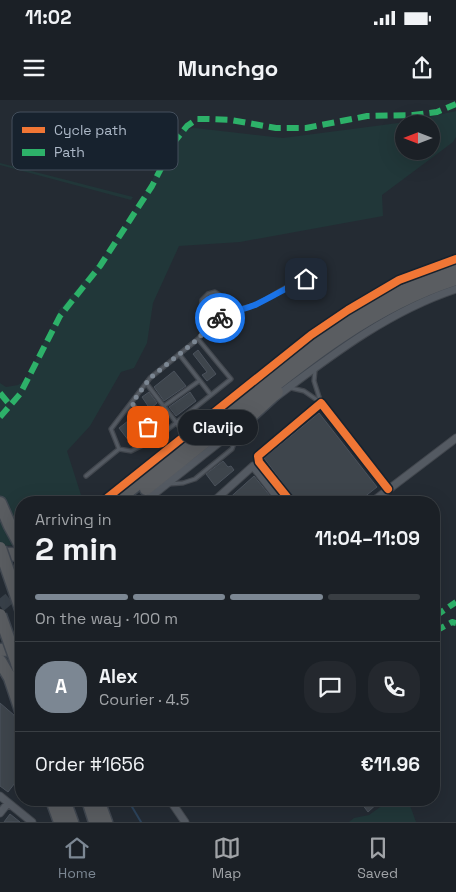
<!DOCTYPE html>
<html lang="en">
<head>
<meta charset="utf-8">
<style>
  :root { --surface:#1b2026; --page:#24282e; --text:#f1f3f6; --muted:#a0a3a7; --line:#393e43; --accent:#7c8793 }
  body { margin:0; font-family:"Space Grotesk",sans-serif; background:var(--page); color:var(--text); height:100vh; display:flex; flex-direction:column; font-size:19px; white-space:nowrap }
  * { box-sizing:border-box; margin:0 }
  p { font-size:16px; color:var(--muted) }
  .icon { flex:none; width:28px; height:28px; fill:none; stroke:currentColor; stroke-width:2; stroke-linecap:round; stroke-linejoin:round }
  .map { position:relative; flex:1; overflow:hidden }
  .drawer { position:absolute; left:15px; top:396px; width:425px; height:310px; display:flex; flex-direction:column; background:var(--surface); border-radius:20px; box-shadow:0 5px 20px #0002,0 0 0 1px var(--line) }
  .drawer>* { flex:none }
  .needle { width:32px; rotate:270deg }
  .fabs { position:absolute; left:395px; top:15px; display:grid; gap:10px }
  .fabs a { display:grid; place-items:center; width:45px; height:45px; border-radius:50%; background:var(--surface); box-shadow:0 5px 20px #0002,0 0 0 1px var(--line); font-size:25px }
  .pin { position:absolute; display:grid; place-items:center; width:42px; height:42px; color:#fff; margin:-21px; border-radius:10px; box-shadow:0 2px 8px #0006 }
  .courier { position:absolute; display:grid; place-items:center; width:50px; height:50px; margin:-25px; border:4px solid #1a73e8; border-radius:50%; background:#fff; color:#222; box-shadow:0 1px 6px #0007 }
  .bubble { position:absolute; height:35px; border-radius:18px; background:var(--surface); box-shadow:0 5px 20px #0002,0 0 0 1px var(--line); font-size:16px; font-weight:800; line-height:35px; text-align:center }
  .summary em { font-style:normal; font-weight:800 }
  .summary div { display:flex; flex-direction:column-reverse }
  .summary { display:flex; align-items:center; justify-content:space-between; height:85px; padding:0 20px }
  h1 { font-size:32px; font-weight:800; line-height:38px }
  .bar { display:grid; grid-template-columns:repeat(4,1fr); gap:8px 5px; align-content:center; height:60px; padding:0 20px }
  .bar i { height:6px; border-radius:4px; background:var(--line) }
  .bar .selected { background:var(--accent) }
  .bar p { grid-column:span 4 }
  .line { display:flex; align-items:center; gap:12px; padding:0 20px; border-top:1px solid var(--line) }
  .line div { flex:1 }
  .round { display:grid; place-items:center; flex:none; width:52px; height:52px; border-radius:20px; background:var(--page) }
  .status { display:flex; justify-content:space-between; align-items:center; height:35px; padding:0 25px; background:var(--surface); direction:ltr }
  .status svg { height:14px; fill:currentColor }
  header { display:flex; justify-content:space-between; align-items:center; height:65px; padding:0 20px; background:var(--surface); font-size:22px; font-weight:800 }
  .dock { display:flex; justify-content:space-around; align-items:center; height:70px; border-top:1px solid var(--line); background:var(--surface); font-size:14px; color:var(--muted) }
  .dock a { display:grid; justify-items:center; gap:2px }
  .dock .selected { color:var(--accent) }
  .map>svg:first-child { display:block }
  .green { fill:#213739; fill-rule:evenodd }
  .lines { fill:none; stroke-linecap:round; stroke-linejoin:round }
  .stream { stroke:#2d445c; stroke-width:2 }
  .building { fill:#3e454c; stroke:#4b525c }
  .highway-tunnel { stroke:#384049; stroke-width:12; stroke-dasharray:12 6; stroke-linecap:butt }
  .lane-casing { stroke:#42474e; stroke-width:5.5 }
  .street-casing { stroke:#42474e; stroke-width:9 }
  .highway-casing { stroke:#404750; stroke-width:15 }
  .lane { stroke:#545a62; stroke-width:3 }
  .street { stroke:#545a62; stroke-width:7 }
  .highway { stroke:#5a5d61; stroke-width:12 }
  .highway-bridge-casing { stroke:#404750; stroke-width:15; stroke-linecap:butt }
  .highway-bridge { stroke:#5a5d61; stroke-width:12 }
  .quiet { stroke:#2db169; stroke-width:6; stroke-dasharray:12 6; stroke-linecap:butt }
  .cycleway-casing { stroke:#17222e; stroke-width:11 }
  .cycleway { stroke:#f07635; stroke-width:8 }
  .done { stroke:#7c8793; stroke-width:5; stroke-dasharray:0 9 }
  .route { stroke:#1a73e8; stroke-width:6 }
  .key { fill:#17222e; stroke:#444f5c; stroke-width:1 }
  .key-label { font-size:14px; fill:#acb8c7 }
</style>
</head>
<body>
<div class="status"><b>11:02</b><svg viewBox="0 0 49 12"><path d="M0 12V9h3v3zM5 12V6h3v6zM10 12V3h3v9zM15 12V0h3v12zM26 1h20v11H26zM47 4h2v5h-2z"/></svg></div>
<header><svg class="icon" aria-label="menu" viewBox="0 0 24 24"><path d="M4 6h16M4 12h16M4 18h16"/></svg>Munchgo<svg class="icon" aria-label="share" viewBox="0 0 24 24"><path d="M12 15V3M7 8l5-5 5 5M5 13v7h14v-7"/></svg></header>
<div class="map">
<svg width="456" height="722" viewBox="0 0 456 722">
  <rect width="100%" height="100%" fill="#242b33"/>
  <path class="green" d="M456,11V37L453,42L382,95L383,116L240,142L179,146L153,203L147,243L134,268L121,272L90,326L67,351L81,395L76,402H21V445L0,446V283L6,287L18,285L27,278L59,210L101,160L122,130L148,88L173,41L182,29L195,28L283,38L406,22ZM404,24H431V51H404Z
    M0,63L133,97L131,100L0,65Z
    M390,700H408L416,722H349L354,718L369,715Z"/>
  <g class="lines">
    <path class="stream" d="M128,700L141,722"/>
  </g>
  <path class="building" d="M198,250L216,274L207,281L202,275L207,272L193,254Z
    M174,271L186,286L164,301L154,287Z
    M149,292L157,303L150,309L142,297Z
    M190,292L196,301L176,316L169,307Z
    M319,313L377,387L358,402H297L264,358Z
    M133,317L146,334L132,345L119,328Z
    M223,361L228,367L231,366L234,370L215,386L206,374Z
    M254,376L275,402H225Z
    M0,603L14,615L21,645V675L8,692L0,686Z
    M359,700H381L368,712Z
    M10,714L20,722H4Z"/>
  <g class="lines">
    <path class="highway-tunnel" d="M0,506L21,489"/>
    <g class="lane-casing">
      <path id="lane" d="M210,225L201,209L202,200L208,194L215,192L223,197L229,212
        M198,239L210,225L229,212L256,205L285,188L306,179
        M179,254L211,295
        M315,270L314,281L321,303
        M146,283L185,334
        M291,288L304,291L320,302
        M132,303L157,338
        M164,306L199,281
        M86,376L119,349L131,351L157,338L231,279L198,239L150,278L111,329L119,349
        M169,384L183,383L195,379L232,349L239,329"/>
    </g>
    <g class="street-casing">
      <path id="street" d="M277,296C333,254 389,211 456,189
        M102,402L311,235L348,210L399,180L456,159
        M144,402L240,326
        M213,402L253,366L281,402
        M291,402L259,362L258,356L321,303L388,389
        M372,402L456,338
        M0,696L32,722
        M170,700L185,722
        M0,713L8,703"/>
    </g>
    <g class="highway-casing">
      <path id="highway" d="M240,326L277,292
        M146,389C177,364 208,340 238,315C304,261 374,205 456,179
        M115,402C167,361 217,318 270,278C328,234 386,192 456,169
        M0,403L10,426L21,446
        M0,454H11L21,456
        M0,550L21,549
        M0,561L10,578L21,611
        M17,563L21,576
        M52,700L60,722
        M64,700L72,722
        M88,700L95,722
        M98,700L106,722"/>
    </g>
    <use href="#lane" class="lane"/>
    <use href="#street" class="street"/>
    <use href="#highway" class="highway"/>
    <g class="highway-bridge-casing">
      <path id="highway-bridge" d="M0,448L21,509
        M0,515L17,563"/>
    </g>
    <use href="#highway-bridge" class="highway-bridge"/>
    <path class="quiet" d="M0,293L10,305
      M0,317L20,294L60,216L100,166L152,86L175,41L187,26L197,19H207L231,20L276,28H306L367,16L413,15L437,12L456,4
      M434,517L456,502
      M434,532L452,522L456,523"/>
    <g class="cycleway-casing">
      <path id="cycleway" d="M102,402L311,235L348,210L399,180L456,159
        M291,402L259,362L258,356L321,303L388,389"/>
    </g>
    <use href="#cycleway" class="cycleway"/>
  </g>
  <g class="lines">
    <path class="done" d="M148,327L132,303L150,278L198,239L210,225L220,218"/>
    <path class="route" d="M220,218C232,210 245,210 257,204C274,196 289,186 306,179"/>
  </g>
  <rect x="12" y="12" width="166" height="58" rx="8" class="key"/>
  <rect x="22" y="27" width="23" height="6" fill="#f07635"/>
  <rect x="22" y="49" width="23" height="7" fill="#2db169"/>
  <g class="key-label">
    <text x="54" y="35">Cycle path</text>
    <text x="54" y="57">Path</text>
  </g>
</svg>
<div class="fabs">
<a><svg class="needle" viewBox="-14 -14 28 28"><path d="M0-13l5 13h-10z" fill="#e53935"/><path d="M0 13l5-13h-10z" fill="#a0a3a7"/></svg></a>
</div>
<div class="pin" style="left:148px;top:327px;background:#ea580c"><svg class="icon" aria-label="bag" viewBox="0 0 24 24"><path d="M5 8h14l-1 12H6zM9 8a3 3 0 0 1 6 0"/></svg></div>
<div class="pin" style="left:306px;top:179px;background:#1f2937"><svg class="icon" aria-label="home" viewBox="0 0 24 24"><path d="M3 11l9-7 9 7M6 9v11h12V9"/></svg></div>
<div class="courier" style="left:220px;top:218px"><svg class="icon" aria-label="bike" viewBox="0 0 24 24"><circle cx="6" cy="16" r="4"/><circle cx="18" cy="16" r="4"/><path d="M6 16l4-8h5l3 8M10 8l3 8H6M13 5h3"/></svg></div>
<div class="bubble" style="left:178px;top:310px;width:80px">Clavijo</div>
<section class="drawer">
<div class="summary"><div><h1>2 min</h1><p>Arriving in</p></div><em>11:04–11:09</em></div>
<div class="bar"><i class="selected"></i><i class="selected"></i><i class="selected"></i><i></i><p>On the way · 100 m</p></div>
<div class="line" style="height:90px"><b class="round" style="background:var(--accent);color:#fff">A</b><div><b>Alex</b><p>Courier · 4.5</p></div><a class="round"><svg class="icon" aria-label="chat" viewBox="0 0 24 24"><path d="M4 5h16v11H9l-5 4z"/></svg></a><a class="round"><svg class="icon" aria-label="phone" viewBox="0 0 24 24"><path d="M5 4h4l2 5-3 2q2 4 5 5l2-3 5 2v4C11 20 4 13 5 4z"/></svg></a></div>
<div class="line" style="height:65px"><div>Order #1656</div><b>€11.96</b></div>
</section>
</div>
<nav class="dock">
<a class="selected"><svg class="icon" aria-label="home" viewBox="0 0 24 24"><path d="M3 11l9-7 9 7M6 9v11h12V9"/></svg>Home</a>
<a><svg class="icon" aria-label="map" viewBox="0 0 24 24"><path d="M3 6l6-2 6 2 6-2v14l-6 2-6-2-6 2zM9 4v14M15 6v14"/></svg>Map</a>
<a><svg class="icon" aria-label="saved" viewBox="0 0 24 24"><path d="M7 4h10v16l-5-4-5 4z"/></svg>Saved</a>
</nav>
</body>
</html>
